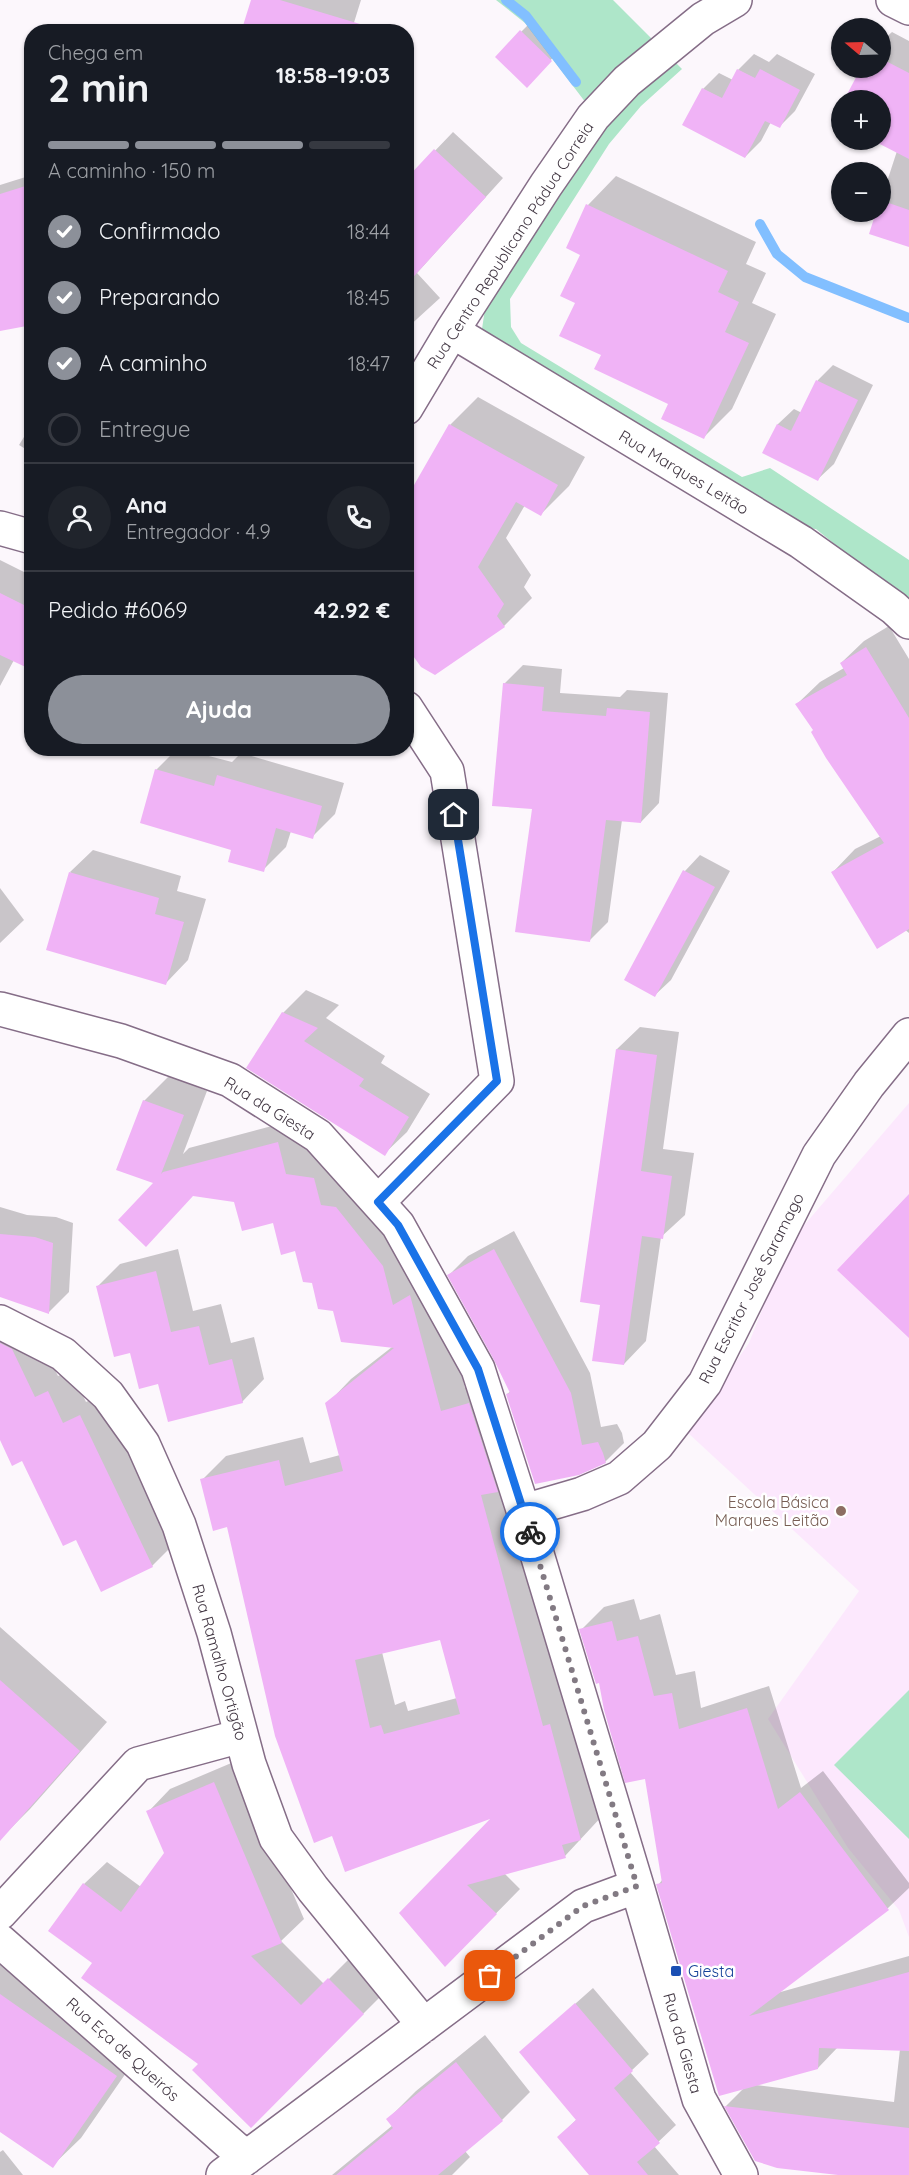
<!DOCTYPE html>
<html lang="pt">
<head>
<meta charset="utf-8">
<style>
  :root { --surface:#171b24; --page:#20242c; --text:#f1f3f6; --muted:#9ea1a6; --line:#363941; --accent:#8c9099 }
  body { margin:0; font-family:Quicksand,sans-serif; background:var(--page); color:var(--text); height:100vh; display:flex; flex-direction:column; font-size:22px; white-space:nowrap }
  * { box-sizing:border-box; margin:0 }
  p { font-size:20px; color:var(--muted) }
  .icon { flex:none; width:33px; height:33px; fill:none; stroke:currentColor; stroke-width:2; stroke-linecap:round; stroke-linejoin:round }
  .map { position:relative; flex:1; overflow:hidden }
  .panel { position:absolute; left:24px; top:24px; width:390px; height:732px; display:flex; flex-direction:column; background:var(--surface); border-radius:24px; box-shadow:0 2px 4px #0004 }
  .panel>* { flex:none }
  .needle { width:39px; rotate:289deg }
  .tools { position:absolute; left:831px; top:18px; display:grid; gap:12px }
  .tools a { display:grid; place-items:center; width:60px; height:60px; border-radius:50%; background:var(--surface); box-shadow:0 2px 4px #0004; font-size:30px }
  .pin { position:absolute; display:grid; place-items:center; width:51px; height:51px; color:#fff; margin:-26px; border-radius:12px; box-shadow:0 3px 9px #0006 }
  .courier { position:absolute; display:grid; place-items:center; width:60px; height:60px; margin:-30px; border:4px solid #1a73e8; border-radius:50%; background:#fff; color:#222; box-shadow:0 2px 8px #0007 }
  .head em { font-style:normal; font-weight:700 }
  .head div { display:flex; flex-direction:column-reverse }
  .head { display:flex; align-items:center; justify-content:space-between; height:102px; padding:0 24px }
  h1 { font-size:39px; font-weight:700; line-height:45px }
  .bar { display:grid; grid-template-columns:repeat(4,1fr); gap:9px 6px; align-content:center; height:72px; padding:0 24px }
  .bar i { height:8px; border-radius:4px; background:var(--line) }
  .bar .current { background:var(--accent) }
  .bar p { grid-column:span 4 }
  .line { display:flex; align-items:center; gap:15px; padding:0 24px; border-top:2px solid var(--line) }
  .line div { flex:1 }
  .round { display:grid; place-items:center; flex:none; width:63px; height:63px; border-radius:32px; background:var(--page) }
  ol { padding:0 24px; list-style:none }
  li { display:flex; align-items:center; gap:18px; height:66px }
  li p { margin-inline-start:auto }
  li .icon { padding:6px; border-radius:50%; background:var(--accent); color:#fff; stroke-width:4 }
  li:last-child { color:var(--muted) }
  li i { width:33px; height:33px; border:3px solid var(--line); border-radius:50% }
  .action { display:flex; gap:12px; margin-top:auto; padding:12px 24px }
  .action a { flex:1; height:69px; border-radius:36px; background:var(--accent); color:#fff; font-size:24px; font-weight:700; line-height:69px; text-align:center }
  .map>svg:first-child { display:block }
  .built { fill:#fce8fd }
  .green { fill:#aee6c9 }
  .shadow { fill:#0003; fill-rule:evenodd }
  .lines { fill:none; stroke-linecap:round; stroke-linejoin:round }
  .stream { stroke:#82bfff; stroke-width:10 }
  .building { fill:#f0b3f6; fill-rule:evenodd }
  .minor-casing { stroke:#856d87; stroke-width:36 }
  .minor { stroke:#fff; stroke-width:33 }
  .done { stroke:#827a83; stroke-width:6; stroke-dasharray:0 10.8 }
  .route { stroke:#1a73e8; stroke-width:8 }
  .education-dot { fill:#8d6e63; stroke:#fff; stroke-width:2 }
  .transit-dot { fill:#1a4fb4; stroke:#fff; stroke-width:2 }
  .labels { text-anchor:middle; stroke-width:5; stroke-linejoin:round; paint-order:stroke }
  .street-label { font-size:16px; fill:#413642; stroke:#fff }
  .education-label { font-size:16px; fill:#785e54; stroke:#fff; text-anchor:end }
  .transit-label { font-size:16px; fill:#164399; stroke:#fff; text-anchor:start }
</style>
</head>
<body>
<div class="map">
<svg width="909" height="2175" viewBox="0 0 909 2175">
  <rect width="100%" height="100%" fill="#fcf7fc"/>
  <path class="built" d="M909,1103V1937L899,1910L848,1848L768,1719L859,1591L687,1432L749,1343L788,1244Z"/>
  <path class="green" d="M496,0H613L682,69L641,106L609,144L510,299L511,327L521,343L742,477L770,468L909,560V605L816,529L759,525L498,352L482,329L486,302L602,124L525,23Z
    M909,1690V1839L834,1765Z"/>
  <path class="shadow" d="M252,0H361L352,29L361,32H237L245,24Z
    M529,24L558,52L527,86L497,56Z
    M892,32L909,41V245L871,233L878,212H880V203L897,151L875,140H880V100H845L863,68H880V43Z
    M754,54L769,62L777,54L815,74L795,111L780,126L771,122L761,141L745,157L703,89L719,73L733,80L738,70Z
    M842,108V122L836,119Z
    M453,132L503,178L417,273L440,298L406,329V181Z
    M32,175V324L0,330V185Z
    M616,176L756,242L746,264L766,273L752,303L776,314L732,409L703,438L670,403L603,354L577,302L582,254L568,247L588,205Z
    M833,365L873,385L834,464L818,479L764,452L778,424L794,409L802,413L818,380Z
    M478,397L585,457L569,486L541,514L525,505L506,538L531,575L524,587L532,598L504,626L435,674L450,425Z
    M32,424V453L19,445Z
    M0,560L32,576V669L14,660L0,686Z
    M889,626L909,659V933L833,872L855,849L881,836L797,704L820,682L844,668L841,663L864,641Z
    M523,665L562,669L560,693L620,697L627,690L668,693L659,803L641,822L622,820L608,922L589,941L534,807L504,684Z
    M178,748L232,762L241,753L344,783L335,814L312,837L291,831L286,847L263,870L233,849L156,770Z
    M93,850L181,876L177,891L206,899L188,960L166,983L70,872Z
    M700,855L730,871L671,980L655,995L626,979L685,871Z
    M0,888L24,920L0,943Z
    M306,990L339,1005L326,1018L385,1056L381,1063L430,1094L407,1132L384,1154L283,1013Z
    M640,1027L679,1032L663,1149L694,1153L685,1215L661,1237L646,1341L624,1364L602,1303L617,1049Z
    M169,1076L207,1091L183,1154L189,1148L302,1118L435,1272L465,1388L494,1380L604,1814L565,1856L504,1873L520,1889L446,1964L402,1913L496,1816L346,1870L228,1525L202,1480L226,1456L303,1437L310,1463L340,1455L327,1404L351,1379L392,1347L334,1310L313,1281L296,1249L274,1221L236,1201L155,1183L144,1101ZM442,1639L457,1698L408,1711L405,1701L395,1705L382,1652Z
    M0,1207L27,1215L56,1217L73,1223L69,1292L48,1313L0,1295Z
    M514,1231L590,1373L601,1427L617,1424L622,1433L624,1443L605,1462L507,1394L511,1391L449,1275L468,1256Z
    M178,1249L193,1311L221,1304L231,1343L254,1337L264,1379L242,1402L159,1382L98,1286L120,1264Z
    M34,1327L58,1376L71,1370L86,1402L103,1394L175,1543L152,1566L77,1538L23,1459L0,1437V1338Z
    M634,1599L640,1620L660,1614L676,1675L695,1671L701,1708L769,1686L801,1788L823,1771L909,1883V1888L888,1908L777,1993L909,1956V2162L756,2160L726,2106L744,2088L658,1885L663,1879L646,1778L600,1681L581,1630L604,1607ZM838,2047L900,2049L894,2102L756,2085L818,2068Z
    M0,1627L107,1722L30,1809L2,1837L0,1835Z
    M236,1761L304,1919L281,1941L324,1984L351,1957L386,1991L251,2126L201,2064L94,1963L84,1884L107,1862L141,1887L166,1854L148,1812L170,1789Z
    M0,1946L144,2047L81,2138L52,2166L0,2130Z
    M593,1988L649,2054L630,2072L676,2125L654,2146L679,2175H591L559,2137L577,2119L521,2052Z
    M485,2035L530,2092L502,2120L465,2151L470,2157L452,2175H332L393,2125L388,2119L416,2091Z
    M3,2150L23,2175H0V2152Z"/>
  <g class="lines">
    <path class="stream" d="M506,0L526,16L576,82
      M760,224L777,254L805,277L909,318"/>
  </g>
  <path class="building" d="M251,0H280L360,24L359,32H241Z
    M520,30L552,61L527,88L495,57Z
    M880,58L909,73V159L872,140H880V100H844L861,68H880Z
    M737,69L755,78L760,69L800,90L780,128L765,121L745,158L682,125L702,88L722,98Z
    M434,149L486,197L406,285V179Z
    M32,184V325L0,331V194Z
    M880,200L909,210V247L869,234L876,212H880Z
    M586,204L728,271L718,292L739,302L725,332L749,343L704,439L661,419L668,404L594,369L601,355L559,336L575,303L560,296L580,255L566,248Z
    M816,380L858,400L818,481L762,453L777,424L791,431Z
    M449,424L558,485L541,516L516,502L478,567L504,604L497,616L505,627L435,675L421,667L406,646V499Z
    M0,593L32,609V670L0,655Z
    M866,647L909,718V929L877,949L831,872L884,843L826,758L811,732L813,730L795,704L847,675L840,663Z
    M503,683L544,687L542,711L606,716L607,708L650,712L641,823L606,820L590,942L515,932L532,809L492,806Z
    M155,769L214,786L217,775L322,806L313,839L276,828L264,872L228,862L231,850L140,823Z
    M683,870L715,887L655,997L624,980Z
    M69,872L159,898L155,914L184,922L166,985L46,950Z
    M282,1012L318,1028L304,1041L364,1079L359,1086L409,1117L385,1156L246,1068Z
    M616,1049L657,1055L641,1171L672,1176L663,1239L642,1236L624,1365L592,1361L600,1305L580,1302Z
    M143,1100L184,1115L161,1174L163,1172L278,1142L286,1174L314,1178L321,1205L336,1207L383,1266L393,1305L410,1295L441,1411L469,1403L498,1492L481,1495L543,1726L550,1724L581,1840L562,1845L566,1858L467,1885L497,1914L445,1967L399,1913L490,1819L345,1872L332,1836L314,1843L275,1736L227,1527L213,1531L200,1479L279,1460L285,1486L343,1471L325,1403L394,1348L341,1342L333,1311L318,1309L312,1283L303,1282L295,1251L281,1255L273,1223L242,1231L234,1202L193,1196L146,1247L118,1220L153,1183L116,1170ZM440,1640L460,1714L384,1734L381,1725L370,1728L355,1660Z
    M909,1194V1338L837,1270Z
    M0,1234L35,1237L53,1243L49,1314L0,1297Z
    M494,1249L571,1393L582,1445L598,1442L603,1453L606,1463L579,1475L535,1484L506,1394L510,1393L494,1360L447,1275Z
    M156,1271L171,1332L199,1326L209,1365L232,1359L243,1403L168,1422L158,1384L139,1389L130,1353L114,1357L96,1286Z
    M0,1343L12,1349L35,1397L48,1391L63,1423L80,1415L153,1567L101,1592L76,1540L63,1546L22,1461L12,1466L0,1440Z
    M612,1621L617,1641L638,1636L654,1696L672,1693L679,1729L747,1708L778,1809L800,1792L889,1910L749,2016L909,1972V2051L819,2048L818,2069L719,2096L656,1884L662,1883L645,1779L625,1783L604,1710L599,1683L596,1684L579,1629Z
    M0,1680L80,1751L0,1841Z
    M214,1782L282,1943L251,1956L301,2005L328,1978L364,2014L251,2128L192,2070L198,2064L81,1978L92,1963L48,1931L83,1883L121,1912L164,1853L146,1811Z
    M0,1994L117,2076L53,2168L0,2132Z
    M575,2003L633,2071L614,2088L660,2143L637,2162L648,2175H589L557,2137L576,2120L519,2052Z
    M456,2062L503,2121L438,2175H336L393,2128L386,2119Z
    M724,2106L909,2128V2175H838L777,2168L755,2161Z"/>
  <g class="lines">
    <g class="minor-casing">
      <path id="minor" d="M893,0L909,8
        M452,331L801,542L894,608L909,622
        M406,408L452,331L546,185L593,117L627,81L654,59L703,19L735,0
        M0,528L32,537
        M0,1009L121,1041L230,1080L318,1136L398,1225L478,1369L534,1544L637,1886L699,2099L741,2175
        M378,1202L497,1081L447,771L406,708
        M0,1322L63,1354L108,1395L143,1444L179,1525L214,1633L249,1764L276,1838L313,1889L424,2025
        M524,1511L582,1494L619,1478L657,1445L705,1383L819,1155L869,1084L909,1035
        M0,1913L138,1764L241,1736
        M0,1941L246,2158
        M223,2175L583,1906L637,1886"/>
    </g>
    <use href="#minor" class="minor"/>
  </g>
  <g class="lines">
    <path class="done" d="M490,1976L583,1906L637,1886L530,1532"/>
    <path class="route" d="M454,815L497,1081L378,1202L398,1225L478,1369L530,1532"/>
  </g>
  <circle class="education-dot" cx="841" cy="1511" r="6"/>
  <rect class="transit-dot" x="670" y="1965" width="12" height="12" rx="3"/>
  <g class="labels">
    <g class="street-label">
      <text transform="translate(510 245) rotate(-57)" y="6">Rua Centro Republicano Pádua Correia</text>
      <text transform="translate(684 472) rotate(31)" y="6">Rua Marques Leitão</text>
      <text transform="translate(270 1108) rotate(32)" y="6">Rua da Giesta</text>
      <text transform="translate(751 1288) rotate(-63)" y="6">Rua Escritor José Saramago</text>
      <text transform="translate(220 1662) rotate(74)" y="6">Rua Ramalho Ortigão</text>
      <text transform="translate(683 2043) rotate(74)" y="6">Rua da Giesta</text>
      <text transform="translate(123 2049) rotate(42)" y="6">Rua Eça de Queirós</text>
    </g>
    <g class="education-label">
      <text x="829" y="1508">Escola Básica<tspan x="829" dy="18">Marques Leitão</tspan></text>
    </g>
    <g class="transit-label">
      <text x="688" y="1977">Giesta</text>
    </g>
  </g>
</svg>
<div class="tools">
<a><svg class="needle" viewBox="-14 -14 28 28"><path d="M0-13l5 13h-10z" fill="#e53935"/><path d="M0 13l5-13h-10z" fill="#9ea1a6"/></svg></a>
<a>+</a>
<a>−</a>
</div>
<div class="pin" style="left:490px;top:1976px;background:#ea580c"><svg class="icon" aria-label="bag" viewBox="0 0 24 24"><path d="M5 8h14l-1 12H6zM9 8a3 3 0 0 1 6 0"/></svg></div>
<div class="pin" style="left:454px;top:815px;background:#1f2937"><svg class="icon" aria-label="home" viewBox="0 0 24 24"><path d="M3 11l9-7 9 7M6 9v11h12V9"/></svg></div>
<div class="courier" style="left:530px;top:1532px"><svg class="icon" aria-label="bike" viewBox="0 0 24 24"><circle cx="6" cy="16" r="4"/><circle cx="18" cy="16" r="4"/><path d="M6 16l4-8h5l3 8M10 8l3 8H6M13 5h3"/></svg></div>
<section class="panel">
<div class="head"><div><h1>2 min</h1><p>Chega em</p></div><em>18:58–19:03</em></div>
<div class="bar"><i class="current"></i><i class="current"></i><i class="current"></i><i></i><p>A caminho · 150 m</p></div>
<ol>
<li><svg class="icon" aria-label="check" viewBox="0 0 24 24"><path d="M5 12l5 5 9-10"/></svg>Confirmado<p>18:44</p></li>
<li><svg class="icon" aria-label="check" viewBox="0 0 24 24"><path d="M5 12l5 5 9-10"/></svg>Preparando<p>18:45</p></li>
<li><svg class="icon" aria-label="check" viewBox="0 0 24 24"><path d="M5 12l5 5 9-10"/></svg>A caminho<p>18:47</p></li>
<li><i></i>Entregue</li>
</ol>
<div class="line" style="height:108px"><a class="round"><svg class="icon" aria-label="person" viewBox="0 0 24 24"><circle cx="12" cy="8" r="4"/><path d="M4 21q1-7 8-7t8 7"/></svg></a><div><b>Ana</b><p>Entregador · 4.9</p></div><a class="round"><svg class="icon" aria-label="phone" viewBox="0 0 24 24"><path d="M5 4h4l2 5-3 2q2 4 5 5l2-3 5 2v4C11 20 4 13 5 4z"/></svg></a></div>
<div class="line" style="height:78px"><div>Pedido #6069</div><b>42.92 €</b></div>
<div class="action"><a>Ajuda</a></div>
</section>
</div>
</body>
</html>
